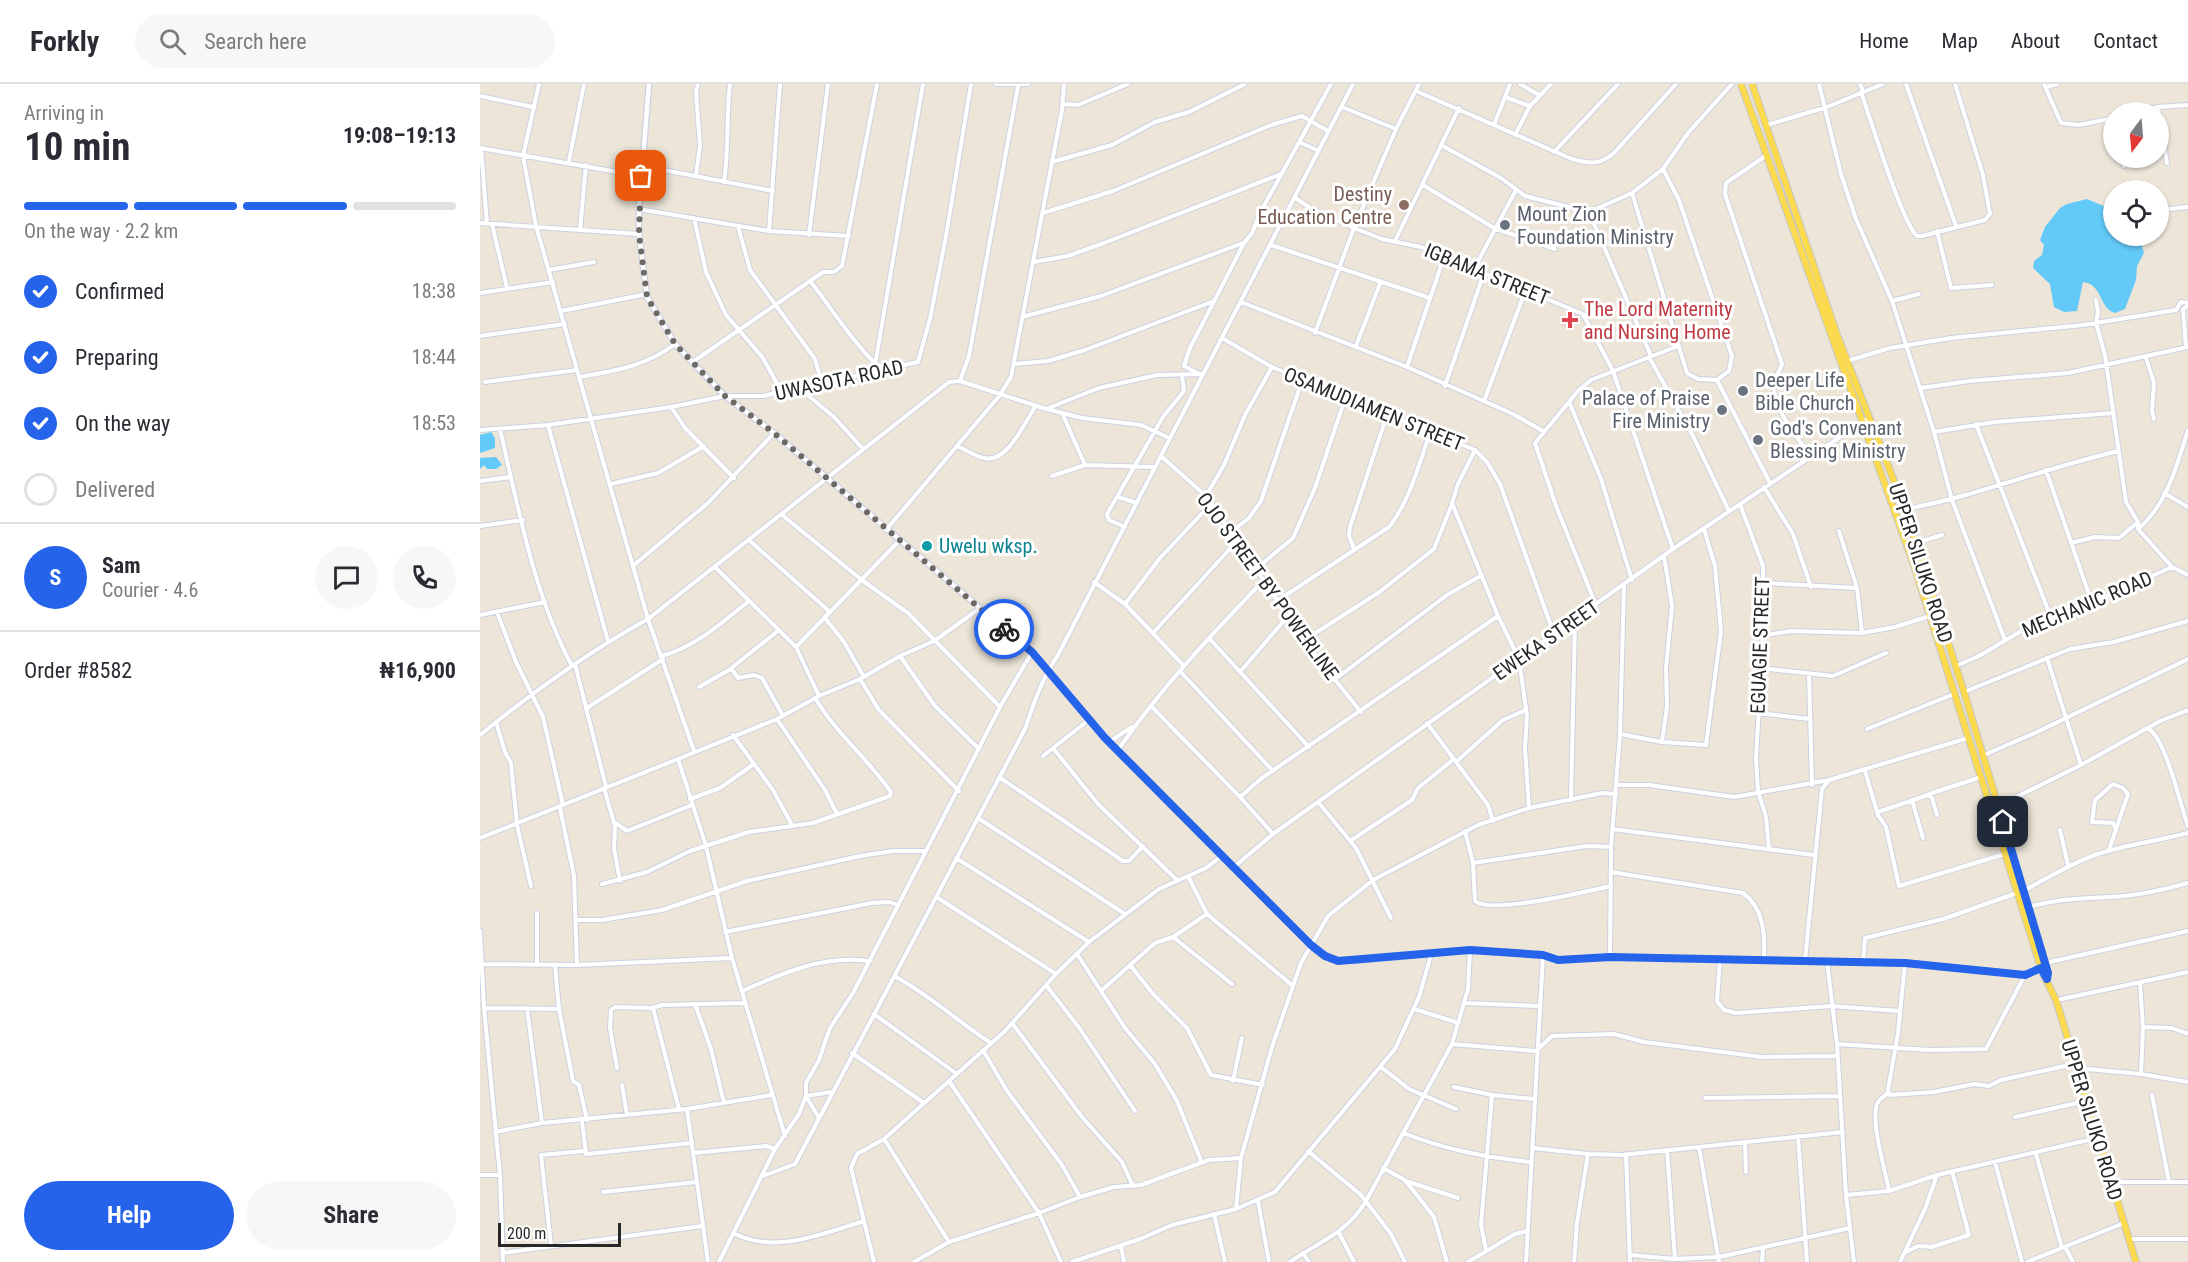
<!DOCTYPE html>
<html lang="en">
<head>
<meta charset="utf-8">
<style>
  :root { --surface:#fff; --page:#f7f7f7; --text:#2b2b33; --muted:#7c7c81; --line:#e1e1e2; --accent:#2563eb }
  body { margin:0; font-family:"Roboto Condensed",sans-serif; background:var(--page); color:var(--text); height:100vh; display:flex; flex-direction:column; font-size:22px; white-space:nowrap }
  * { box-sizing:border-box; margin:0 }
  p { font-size:20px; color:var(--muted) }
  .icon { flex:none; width:33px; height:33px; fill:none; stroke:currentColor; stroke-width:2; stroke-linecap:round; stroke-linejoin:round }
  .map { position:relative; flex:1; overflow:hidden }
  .sheet { display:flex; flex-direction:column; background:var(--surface); width:480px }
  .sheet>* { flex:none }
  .needle { width:39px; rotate:196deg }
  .buttons { position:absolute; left:1623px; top:18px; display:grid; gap:12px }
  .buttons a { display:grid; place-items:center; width:66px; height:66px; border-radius:50%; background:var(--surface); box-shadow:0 2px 4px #0004; font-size:30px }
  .scale { position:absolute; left:18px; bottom:15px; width:123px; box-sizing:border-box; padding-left:6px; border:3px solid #282828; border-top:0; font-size:16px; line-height:21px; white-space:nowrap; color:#282828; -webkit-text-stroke:4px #fff; paint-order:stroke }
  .pin { position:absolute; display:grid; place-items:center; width:51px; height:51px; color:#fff; margin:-26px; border-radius:12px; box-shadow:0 3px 9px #0006 }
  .courier { position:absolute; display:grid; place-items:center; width:60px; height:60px; margin:-30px; border:4px solid #2563eb; border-radius:50%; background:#fff; color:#222; box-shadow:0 2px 8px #0007 }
  .head em { font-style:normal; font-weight:700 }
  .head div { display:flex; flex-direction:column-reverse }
  .head { display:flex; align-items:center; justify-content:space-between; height:102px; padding:0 24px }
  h1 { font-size:39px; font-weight:700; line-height:45px }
  .bar { display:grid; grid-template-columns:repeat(4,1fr); gap:9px 6px; align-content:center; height:72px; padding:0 24px }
  .bar i { height:8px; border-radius:4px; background:var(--line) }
  .bar .current { background:var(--accent) }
  .bar p { grid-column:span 4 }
  .line { display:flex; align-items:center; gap:15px; padding:0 24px; border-top:2px solid var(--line) }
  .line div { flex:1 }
  .round { display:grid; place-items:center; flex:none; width:63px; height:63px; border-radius:32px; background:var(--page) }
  ol { padding:0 24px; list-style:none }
  li { display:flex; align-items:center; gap:18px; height:66px }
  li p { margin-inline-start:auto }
  li .icon { padding:6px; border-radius:50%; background:var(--accent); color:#fff; stroke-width:4 }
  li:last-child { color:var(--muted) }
  li i { width:33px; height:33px; border:3px solid var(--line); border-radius:50% }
  .action { display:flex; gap:12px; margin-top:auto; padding:12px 24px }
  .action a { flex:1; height:69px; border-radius:36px; background:var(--accent); color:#fff; font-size:24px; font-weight:700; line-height:69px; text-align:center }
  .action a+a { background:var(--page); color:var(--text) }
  header { display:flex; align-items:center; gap:36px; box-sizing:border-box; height:84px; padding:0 30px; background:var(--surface); border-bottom:2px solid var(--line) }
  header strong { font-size:28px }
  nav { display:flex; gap:33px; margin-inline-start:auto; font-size:21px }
  .search { width:420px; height:54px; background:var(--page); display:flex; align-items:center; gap:15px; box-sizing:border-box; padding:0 21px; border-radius:33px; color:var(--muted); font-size:22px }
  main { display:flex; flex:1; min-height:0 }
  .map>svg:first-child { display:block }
  .medical { fill:#f4d4d5 }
  .water { fill:#62c9f8 }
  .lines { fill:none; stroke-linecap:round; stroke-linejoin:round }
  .minor-casing { stroke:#ced1e3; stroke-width:6 }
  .tertiary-casing { stroke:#ced1e3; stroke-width:7 }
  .primary-casing { stroke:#c7c7c7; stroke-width:8 }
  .minor { stroke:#fff; stroke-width:4 }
  .tertiary { stroke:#fff; stroke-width:4.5 }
  .primary { stroke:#fbda4e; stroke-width:6 }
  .done { stroke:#6d6a66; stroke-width:6; stroke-dasharray:0 10.8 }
  .route { stroke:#2563eb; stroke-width:8 }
  .education-dot { fill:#8d6e63; stroke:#fff; stroke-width:2 }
  .worship-dot { fill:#6b7280; stroke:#fff; stroke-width:2 }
  .health-dot { fill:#e0444e; stroke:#fff; stroke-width:2 }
  .culture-dot { fill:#0f9aa8; stroke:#fff; stroke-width:2 }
  .labels { text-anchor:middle; stroke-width:6; stroke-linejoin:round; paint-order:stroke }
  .education-label { font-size:20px; fill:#785e54; stroke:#fff; text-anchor:end }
  .worship-label { font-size:20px; fill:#5b616d; stroke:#fff; text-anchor:start }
  .street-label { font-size:20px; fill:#282828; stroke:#fff }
  .health-label { font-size:20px; fill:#be3a42; stroke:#fff; text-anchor:start }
  .culture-label { font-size:20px; fill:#0d838f; stroke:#fff; text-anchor:start }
</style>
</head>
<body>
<header>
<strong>Forkly</strong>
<div class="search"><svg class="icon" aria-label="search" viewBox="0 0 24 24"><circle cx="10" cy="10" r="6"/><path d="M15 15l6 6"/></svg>Search here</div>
<nav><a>Home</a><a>Map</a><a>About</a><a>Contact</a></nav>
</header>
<main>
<section class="sheet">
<div class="head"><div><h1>10 min</h1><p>Arriving in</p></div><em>19:08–19:13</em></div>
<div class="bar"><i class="current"></i><i class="current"></i><i class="current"></i><i></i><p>On the way · 2.2 km</p></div>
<ol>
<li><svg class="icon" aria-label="check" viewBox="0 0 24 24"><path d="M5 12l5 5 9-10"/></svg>Confirmed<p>18:38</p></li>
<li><svg class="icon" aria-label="check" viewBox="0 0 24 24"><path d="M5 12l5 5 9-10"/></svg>Preparing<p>18:44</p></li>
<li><svg class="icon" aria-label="check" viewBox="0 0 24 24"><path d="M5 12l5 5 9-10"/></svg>On the way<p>18:53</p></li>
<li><i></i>Delivered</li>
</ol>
<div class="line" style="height:108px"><b class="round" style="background:var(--accent);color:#fff">S</b><div><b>Sam</b><p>Courier · 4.6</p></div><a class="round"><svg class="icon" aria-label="chat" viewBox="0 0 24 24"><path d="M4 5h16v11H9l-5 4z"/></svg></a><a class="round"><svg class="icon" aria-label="phone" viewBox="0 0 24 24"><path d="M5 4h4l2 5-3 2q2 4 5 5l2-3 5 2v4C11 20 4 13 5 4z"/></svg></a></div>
<div class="line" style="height:78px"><div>Order #8582</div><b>₦16,900</b></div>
<div class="action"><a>Help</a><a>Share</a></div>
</section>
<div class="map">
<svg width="1708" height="1178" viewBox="0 0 1708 1178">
  <rect width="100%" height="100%" fill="#ece5d8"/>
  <path class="medical" d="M1090,224L1100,230L1090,245L1081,242Z"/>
  <path class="water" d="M1607,115L1633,126L1634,152H1659L1664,169L1657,182L1656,196L1645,225L1635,229C1619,225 1623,200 1603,198L1597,227L1584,228L1574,223L1570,200L1553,184L1554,177L1562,171L1564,161L1560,156L1565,143L1580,124L1587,120Z
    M11,348L15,354V364L0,369V351Z
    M16,373L22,381L16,385H7L4,381L0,385V374Z"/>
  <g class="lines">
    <g class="minor-casing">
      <path id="minor" d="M59,0L43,72L56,142L168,535L214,667
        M516,0H548
        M1040,0L1059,11
        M1339,0L1361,90L1376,135L1412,217L1454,348L1472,416L1525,556
        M1380,0L1383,7
        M1426,0L1476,142
        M1564,0L1581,39L1599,41L1634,34
        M1566,3L1577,0
        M936,7L1092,75C1110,80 1120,81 1134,69L1196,0
        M1381,8C1390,33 1422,139 1437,152H1442L1505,136L1510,130L1503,91L1475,0
        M0,12L53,23
        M1025,13L1030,0
        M583,20L598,21L648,0
        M862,23L916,45
        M1678,23L1687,79
        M1657,28L1678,23L1708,21
        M1014,41L1025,13L1050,22
        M1287,41L1347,23L1403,0
        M1035,51L1050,22L1071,0
        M821,59L837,66
        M961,61L1021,94L1045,112L1109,128L1152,109L1183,85L1208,49L1252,0
        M0,64L161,92
        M1,64L7,140
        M1074,68L1138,0
        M1287,71L1246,99L1245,110L1302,280C1300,287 1294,294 1294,301C1292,322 1318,356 1331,371
        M1642,74L1644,82
        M89,77L104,0
        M572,78L632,61L675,38L709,28L765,0
        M163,82L293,107
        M1183,85L1199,116L1252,272L1249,287L1237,296
        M216,91L220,62L216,8L218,0
        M244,98C249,65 246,33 250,0
        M943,101L1014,144L1075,165
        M1152,109L1207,289L1218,295L1237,296L1290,399
        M814,113L830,124L874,144L902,155L941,163L1103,230L1133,287L1193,465
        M159,125L289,147L369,152
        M1678,126L1708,123
        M1109,128L1171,272
        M563,129L633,107L791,41L822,32L848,47
        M214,134L226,188L246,231L283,274L301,307
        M0,139L159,150
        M12,140L27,204
        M258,142L270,186L335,275L341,296
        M100,146L106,81
        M289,147L300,0
        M1457,147L1471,204L1512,201
        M329,151L348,0
        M915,157L979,24
        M791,161L950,214
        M554,178L588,172L624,159L801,90
        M995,183L1036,106
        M69,186L114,178
        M330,197L343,188H354L362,182L397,0
        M0,209L73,198
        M1616,216L1618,227L1616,239L1625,271L1646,418L1658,438V445L1692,483
        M1412,217L1439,210
        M761,218L927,283L1033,330L1063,347
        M81,227L167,210
        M542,233L621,212L763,159
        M835,249L874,144L916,45L939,0
        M0,252L85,240
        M742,254L792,283L995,366L1007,378L1020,400L1074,550
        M876,262L901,197
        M1706,263L1703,225L1708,222
        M1169,273L1214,354L1249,427
        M1666,274L1674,299L1672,327L1674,335
        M214,277L330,197C352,224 369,254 394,278
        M1367,277L1410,264L1471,254L1603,241L1696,226L1701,218L1708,219
        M534,280L568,277L605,266L734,217
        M927,283L964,173
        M394,287L443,0
        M719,290L704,282L710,264L764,159L772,149L780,129L851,0
        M99,293C134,287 167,282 195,260
        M480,297L489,272L538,2
        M5,298L97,286
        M965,302L1004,189
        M318,303L354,333L383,365
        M1441,304L1489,297L1588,289L1708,263
        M1004,317L1046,205
        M1090,320L1121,395L1152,496
        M191,323L205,344L254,394
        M567,325L602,334L661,341L689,354
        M583,331L605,381
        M1496,340L1570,531
        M68,341L128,557
        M20,345C38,423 54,511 92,582
        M0,346L68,341L191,323L245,312H284L341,296L367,294L438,278L450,235L466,152L491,0
        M1454,348L1515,338L1634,329
        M477,362C486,366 495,372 504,374C527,380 545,338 555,323
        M995,366L978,400L972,419L1018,532L1039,575L1047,632L1045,664L1049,724
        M681,372L726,412L831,566L881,628
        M1566,386L1611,516
        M572,392L605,381L675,383
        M0,397L31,393
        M131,400L178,389L224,362
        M1284,403L1313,450L1331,503
        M1684,409L1708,423
        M726,412L744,381L765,331L792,283
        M638,413L657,419
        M1260,420L1283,482L1284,533L1276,675L1278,707L1286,733L1289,765
        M1426,425C1498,412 1567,383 1639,367
        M301,430L383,497L428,529L520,623
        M0,442L43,436
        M645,443L629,436L627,430L683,333L704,307L702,292
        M1658,445C1687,421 1697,381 1708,346
        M406,446L520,311L531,293L582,26L584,0
        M1359,447L1377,504L1382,549
        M751,448L769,434L781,417L823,294
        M270,457L350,528
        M1436,459L1462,451
        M1591,459L1615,453L1639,454L1658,438
        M874,465L869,452L870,443L907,331
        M154,481L228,419L294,349
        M235,483L316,563L339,612
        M777,484L813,454L835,404L866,312
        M614,498L645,520L704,582
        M1284,499L1377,504
        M797,517L909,443C931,415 939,379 951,346
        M645,520L680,474L730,421
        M1116,521L1076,422L1055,359L1098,307L1111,296L1198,262
        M17,528L36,578L63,633L83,721
        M0,531L65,518
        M345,534L364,558L384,593
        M673,549L757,457
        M1281,552L1311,547L1382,549L1415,543L1450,532
        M729,554L829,663
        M826,555L898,509L954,465L972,420
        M316,563L419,457
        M182,572C215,563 243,538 269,517
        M420,572L455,622L499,665
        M1567,574L1601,681
        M95,580L126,703
        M1476,582L1499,572L1565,533L1630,511L1692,483L1708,491
        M251,584L258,594L274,591L282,594L302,630
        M1280,584L1353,592L1406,569
        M700,587L793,687
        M760,588L808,532
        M1329,590L1332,701
        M380,595L399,626L479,707
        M854,596L967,511L1002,491
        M219,603L249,586L299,546
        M1484,608L1590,565L1634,558L1708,537
        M671,622L760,713L782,694L1018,532
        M107,624L183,575
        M1277,629L1330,635
        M297,635L345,706L357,730
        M16,638L25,668L31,679L37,741L51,802
        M947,639L1008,721L1013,737
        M1668,644C1687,657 1699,718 1708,742
        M1387,645L1474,610
        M1140,650L1182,658L1226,661L1241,547L1235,482L1224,445
        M0,651C53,608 108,568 168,535L469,298L480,297L566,325L619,304L677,291L722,290
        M253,651L293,706L312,741
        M629,658L652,643
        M1182,658L1187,622L1186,584L1192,522L1184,472
        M573,664L618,720L697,796
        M638,666C680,605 732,550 784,496
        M1504,671L1555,649L1708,575
        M563,672L610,635
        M976,678L1023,636L1046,626
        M1385,687L1398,731L1406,743L1419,802L1525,770
        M519,693L643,777H649L663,762
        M1137,701H1169L1254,713L1349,696
        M124,704L135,742L134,765L140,797
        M1449,710L1501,693
        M760,713L793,750
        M210,715L240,704L274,680
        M1091,716L1095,537
        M1432,716L1443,754
        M838,718L876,764L911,834
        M1518,722L1601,681L1680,637L1708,626
        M80,724L94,792L97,881
        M1398,728L1448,711L1452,714L1457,731
        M498,734L645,830
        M133,737L147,747L212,721
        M1132,745L1334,771
        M1580,746L1588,781
        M985,747L993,779L995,817C1011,831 1107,807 1131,802
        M0,754L198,675
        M870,757L932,716L938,704L974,675
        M1629,766L1648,710L1643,704L1633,700L1615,716L1612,738L1633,739L1635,743
        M476,774L609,858
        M993,779L1107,762L1131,763
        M754,783L793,750L1193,465L1390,333
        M1131,788L1263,809C1284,824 1285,851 1284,875
        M708,792L727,830L813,902
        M122,800L167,788L210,767L269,748L333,739L410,712L411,708C388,675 356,649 335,614
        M1543,807C1568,794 1591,779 1618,770C1647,760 1678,757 1708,749
        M458,814L576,890
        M1548,823C1584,813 1609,815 1644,812C1666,810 1687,805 1708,799
        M57,829V881
        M98,836H122L182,826L267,797L380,772L413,767H445
        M0,847L4,924L20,1091L23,1178
        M245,848L392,819L410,818L417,821
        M693,853L752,900
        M597,870L645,944L675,980L697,1017L722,1079
        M1130,873L1131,763L1140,650L1144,502
        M1240,876L1237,917L1244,926L1256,929L1351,922L1419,927
        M1325,877L1342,705L1349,696L1488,654
        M1347,877L1357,960L1366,1111L1374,1178
        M1383,878L1385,854L1463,835L1537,809
        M1425,879L1418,949L1408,1006L1410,1011L1454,1008L1494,1000L1509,1002L1521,996L1594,980
        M1565,879L1708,847
        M3,880L97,881L252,874
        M75,881L79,925L93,997L99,1001L107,1036
        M650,881L673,910L707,944L731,991L783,1001
        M416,893C451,912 478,938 511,959
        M1660,899L1663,943L1661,990
        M566,901L600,945L655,1027
        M622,906L675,859L693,853L727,830
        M262,907C303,889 343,871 388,877
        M1577,916L1708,888
        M985,919L1059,922
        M215,920L231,965L244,1019
        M4,924L79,925
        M47,924L62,1039
        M934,925L979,939
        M394,930L477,990
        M532,939L602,1033L642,1078L653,1102
        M1663,943L1692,944L1708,950
        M972,960L1056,967L1072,952L1134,950L1164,958L1282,973L1358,972
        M1357,960L1450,966L1506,965L1545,891
        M503,966L527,1007L582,1081L600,1113
        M372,969L444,1019
        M901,983L929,1005L976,1025
        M137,984L130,944L131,926L135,923L173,924
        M1596,984L1661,990L1708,998
        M469,997L559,1129L581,1178
        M753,997L762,954
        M142,1001L147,1031
        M974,1003L1012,1011L1054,1015
        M1408,1009C1405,1012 1400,1014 1398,1018C1389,1035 1406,1088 1409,1107
        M1672,1011L1689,1098
        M1225,1014L1360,1012
        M199,1025L173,924L182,921L266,919
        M207,1025L228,1178
        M1535,1033L1606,1017
        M339,1034L326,1012L351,1008
        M102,1037L106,1070L212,1059
        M15,1048L62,1039L207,1025L292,1011
        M923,1049C967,1066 1004,1073 1051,1078
        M305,1052L252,874L226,762L198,675L297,635L339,612L380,595L420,572L454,557L499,525
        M1318,1052L1327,1178
        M404,1055L469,1158
        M1265,1059L1266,1088
        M1219,1063L1239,1178
        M1053,1064L1108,1070L1142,1071L1363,1048
        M1187,1066L1195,1175
        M828,1067L881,1111L911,1150L925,1178
        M213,1069L286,1062L295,1065
        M1146,1070L1150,1178
        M1556,1070L1582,1164
        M1515,1078L1542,1178
        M903,1084L925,1096L954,1133L967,1178
        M0,1091H20
        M283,1092L315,1080L545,645C554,619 562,594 578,571L873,0
        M926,1097L978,1114
        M1632,1098H1708
        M123,1108L217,1098
        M1366,1111L1409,1107L1457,1091L1617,1054
        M778,1117L789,1178
        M756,1125L761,1074
        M734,1130L745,1178
        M859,1149L874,1178
        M255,1150C297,1170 342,1150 384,1137
        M1649,1155H1708
        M71,1161L61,1071L104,1067
        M641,1162L644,1178
        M1585,1163L1593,1178
        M1006,1166L1001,1141L1012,1011
        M1426,1168L1438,1162L1452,1163L1489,1151L1472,1087
        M22,1169L222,1142
        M823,1169L829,1178
        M1150,1171L1195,1175L1239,1173L1370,1144
        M239,1178L295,1065L319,1030L326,1012V999L339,976L350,944L373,909L520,623L552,568
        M394,1178L371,1084L377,1070L404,1055L525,947L576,890L609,858L679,805L726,784L743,771
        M434,1178L469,1158L559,1129L600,1113L634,1103L661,1101L729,1076L761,1074L792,963L821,879L848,832L893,796L998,741L1049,724L1122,709L1136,710
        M592,1178L660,1155L692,1141L756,1125L795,1108L915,965L939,913L951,871
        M810,1178C840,1157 866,1150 886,1117L972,960L988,905L990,866
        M988,1178L1035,1150L1047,1147
        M1046,1178L1063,871
        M1094,1178L1097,1139L1108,1070
        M1282,1178L1283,1164
        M1420,1178L1445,1125L1457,1091
        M1547,1178L1644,1139"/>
    </g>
    <g class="tertiary-casing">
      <path id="tertiary" d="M169,0L159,124V150L167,213L195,260L245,312L294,349L552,568L625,654L831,861C845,872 855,877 873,877L990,866L1063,871L1078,876L1130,873L1425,879L1545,891L1561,884"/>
    </g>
    <g class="primary-casing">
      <path id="primary" d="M1261,0L1434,481L1563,890L1576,916L1656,1178
        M1272,0L1357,251L1425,425L1484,608L1565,879L1567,895"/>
    </g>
    <use href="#minor" class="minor"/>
    <use href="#tertiary" class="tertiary"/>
    <use href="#primary" class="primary"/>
  </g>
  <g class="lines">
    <path class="done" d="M161,92L159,150L167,213L195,260L245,312L294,349L524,545"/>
    <path class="route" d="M524,545L552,568L625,654L831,861L845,872L858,877L990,866L1063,871L1078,876L1130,873L1425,879L1545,891L1561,884L1567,895L1568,889L1523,738"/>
  </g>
  <circle class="education-dot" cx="924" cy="121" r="6"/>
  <g class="worship-dot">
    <circle cx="1025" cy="141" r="6"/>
    <circle cx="1263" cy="307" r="6"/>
    <circle cx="1242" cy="326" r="6"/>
    <circle cx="1278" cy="356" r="6"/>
  </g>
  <path class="health-dot" d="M1087 227h6v6h6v6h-6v6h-6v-6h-6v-6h6z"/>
  <circle class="culture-dot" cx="447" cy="462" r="6"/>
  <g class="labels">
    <g class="education-label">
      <text x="912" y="117">Destiny<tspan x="912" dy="23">Education Centre</tspan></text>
    </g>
    <g class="worship-label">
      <text x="1037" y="137">Mount Zion<tspan x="1037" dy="23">Foundation Ministry</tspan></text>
      <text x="1275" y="303">Deeper Life<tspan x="1275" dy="23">Bible Church</tspan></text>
      <text x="1230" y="321" text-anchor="end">Palace of Praise<tspan x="1230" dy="23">Fire Ministry</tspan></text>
      <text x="1290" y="351">God's Convenant<tspan x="1290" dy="23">Blessing Ministry</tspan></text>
    </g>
    <g class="street-label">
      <text transform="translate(1007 190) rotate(22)" y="7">IGBAMA STREET</text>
      <text transform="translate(359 296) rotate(-12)" y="7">UWASOTA ROAD</text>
      <text transform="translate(894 325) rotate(22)" y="7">OSAMUDIAMEN STREET</text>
      <text transform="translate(1441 479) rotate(72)" y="7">UPPER SILUKO ROAD</text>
      <text transform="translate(788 502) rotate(54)" y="7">OJO STREET BY POWERLINE</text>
      <text transform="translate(1607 520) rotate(-23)" y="7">MECHANIC ROAD</text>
      <text transform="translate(1066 556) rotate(-35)" y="7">EWEKA STREET</text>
      <text transform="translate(1280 561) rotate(-88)" y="7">EGUAGIE STREET</text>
      <text transform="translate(1612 1036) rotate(73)" y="7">UPPER SILUKO ROAD</text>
    </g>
    <g class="health-label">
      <text x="1104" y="232">The Lord Maternity<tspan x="1104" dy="23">and Nursing Home</tspan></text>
    </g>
    <g class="culture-label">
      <text x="459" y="469">Uwelu wksp.</text>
    </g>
  </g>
</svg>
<div class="buttons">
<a><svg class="needle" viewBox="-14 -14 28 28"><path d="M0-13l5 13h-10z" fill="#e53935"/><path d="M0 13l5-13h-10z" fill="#7c7c81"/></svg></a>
<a><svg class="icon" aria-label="locate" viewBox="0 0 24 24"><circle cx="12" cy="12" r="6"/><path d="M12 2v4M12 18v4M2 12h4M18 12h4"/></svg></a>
</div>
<div class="scale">200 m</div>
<div class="pin" style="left:161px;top:92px;background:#ea580c"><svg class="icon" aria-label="bag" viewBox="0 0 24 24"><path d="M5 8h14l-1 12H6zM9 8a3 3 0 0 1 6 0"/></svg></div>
<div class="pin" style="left:1523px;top:738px;background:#1f2937"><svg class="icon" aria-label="home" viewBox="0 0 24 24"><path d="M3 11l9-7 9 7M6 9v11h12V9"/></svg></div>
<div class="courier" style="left:524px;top:545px"><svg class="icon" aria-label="bike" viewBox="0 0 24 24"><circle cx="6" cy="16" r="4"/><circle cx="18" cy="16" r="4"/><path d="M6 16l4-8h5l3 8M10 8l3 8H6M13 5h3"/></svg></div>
</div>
</main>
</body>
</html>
